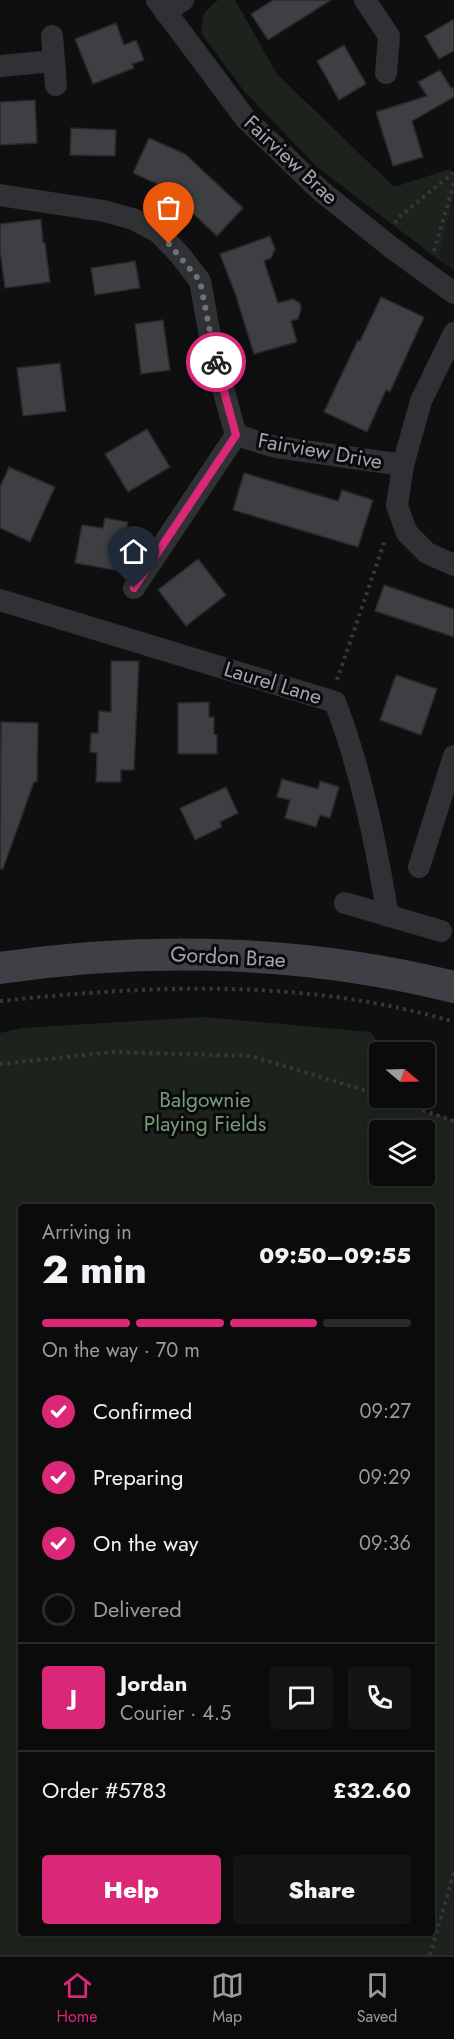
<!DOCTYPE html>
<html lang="en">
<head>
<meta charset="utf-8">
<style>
  :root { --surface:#0b0b0c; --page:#141415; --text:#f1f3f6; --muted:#9a9b9d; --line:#2b2b2d; --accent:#db2777 }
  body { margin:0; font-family:Jost,sans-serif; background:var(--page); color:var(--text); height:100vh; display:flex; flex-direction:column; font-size:22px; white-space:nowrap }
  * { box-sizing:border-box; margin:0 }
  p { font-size:20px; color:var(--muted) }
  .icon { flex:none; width:33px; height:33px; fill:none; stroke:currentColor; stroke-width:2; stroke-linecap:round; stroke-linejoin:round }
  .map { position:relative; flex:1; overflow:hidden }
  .drawer { position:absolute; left:18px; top:1204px; width:417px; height:732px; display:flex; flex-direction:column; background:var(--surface); border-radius:6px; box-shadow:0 3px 9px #0003,0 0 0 2px var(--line) }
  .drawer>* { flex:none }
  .needle { width:39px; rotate:109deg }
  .controls { position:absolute; left:369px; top:1042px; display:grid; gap:12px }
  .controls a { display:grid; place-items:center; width:66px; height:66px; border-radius:6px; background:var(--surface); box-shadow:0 3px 9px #0003,0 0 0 2px var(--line); font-size:30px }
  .pin { position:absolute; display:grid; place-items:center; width:51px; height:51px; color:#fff; margin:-62px -26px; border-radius:50% 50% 50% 0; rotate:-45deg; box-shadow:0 0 6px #0007 }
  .pin .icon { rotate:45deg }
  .courier { position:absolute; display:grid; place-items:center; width:60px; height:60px; margin:-30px; border:4px solid #db2777; border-radius:50%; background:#fff; color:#222; box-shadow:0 2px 8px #0007 }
  .overview em { font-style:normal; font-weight:800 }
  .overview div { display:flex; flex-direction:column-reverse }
  .overview { display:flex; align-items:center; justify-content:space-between; height:102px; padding:0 24px }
  h1 { font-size:39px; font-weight:800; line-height:45px }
  .bar { display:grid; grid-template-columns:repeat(4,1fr); gap:9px 6px; align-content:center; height:72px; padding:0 24px }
  .bar i { height:8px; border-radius:4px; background:var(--line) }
  .bar .on { background:var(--accent) }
  .bar p { grid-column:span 4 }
  .line { display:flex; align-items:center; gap:15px; padding:0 24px; border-top:2px solid var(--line) }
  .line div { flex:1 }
  .round { display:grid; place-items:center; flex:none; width:63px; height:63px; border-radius:6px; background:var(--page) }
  ol { padding:0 24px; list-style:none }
  li { display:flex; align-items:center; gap:18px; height:66px }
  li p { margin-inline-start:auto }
  li .icon { padding:6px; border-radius:50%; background:var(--accent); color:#fff; stroke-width:4 }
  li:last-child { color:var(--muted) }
  li i { width:33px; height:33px; border:3px solid var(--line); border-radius:50% }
  .button { display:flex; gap:12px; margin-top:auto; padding:12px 24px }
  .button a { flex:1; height:69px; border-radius:6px; background:var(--accent); color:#fff; font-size:24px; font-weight:800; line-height:69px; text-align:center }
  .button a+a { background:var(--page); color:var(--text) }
  .menu { display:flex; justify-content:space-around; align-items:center; height:84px; border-top:2px solid var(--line); background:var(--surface); font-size:16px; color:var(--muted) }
  .menu a { display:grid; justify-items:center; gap:3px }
  .menu .on { color:var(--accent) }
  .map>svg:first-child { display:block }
  .built { fill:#1b1b1d }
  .green { fill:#1c231c; fill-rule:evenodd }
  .building { fill:#3e3f43; stroke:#29292c; stroke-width:1.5 }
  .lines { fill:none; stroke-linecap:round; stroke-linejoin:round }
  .path { stroke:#36383c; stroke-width:4; stroke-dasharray:3 4.5; stroke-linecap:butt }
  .minor { stroke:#303135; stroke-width:22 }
  .secondary { stroke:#3e4045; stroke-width:32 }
  .done { stroke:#6d7179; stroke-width:6; stroke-dasharray:0 10.8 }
  .route { stroke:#db2777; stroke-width:8 }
  .labels { text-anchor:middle; stroke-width:6; stroke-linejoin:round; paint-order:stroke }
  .street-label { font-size:21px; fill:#a0a6b1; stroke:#0a0a0b }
  .park-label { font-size:21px; fill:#779c78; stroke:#0a0a0b }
</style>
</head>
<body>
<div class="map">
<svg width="454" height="1955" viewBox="0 0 454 1955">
  <rect width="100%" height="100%" fill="#0f0f10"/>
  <path class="built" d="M454,193V270L439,260Z"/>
  <path class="green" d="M218,0H235L277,74L394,187L450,169L454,173V193L439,260L317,167L244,91L201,33L204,13Z
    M204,1017L371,1032L384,1053H380V1098H411L419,1110L454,1120V1955H0V1033L22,1028ZM380,1131H424V1176H380ZM21,1208H432V1934H21Z"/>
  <path class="building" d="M273,0H331L268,40L251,14Z
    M454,19V51L439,59L425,36Z
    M116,23L124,45L136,40L144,60L132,64L134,68L93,84L75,39Z
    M344,45L366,84L339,100L317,61Z
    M440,70L451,88H454V97L412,121L423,157L393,166L376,112L427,96L418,82Z
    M35,100L37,143L0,145V102Z
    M71,128L116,130L115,156L70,155Z
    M149,138L185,154L243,208L217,236L184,205L190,199L133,173Z
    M41,219L43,243H45L50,282L5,288L0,250V224Z
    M270,236L275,249L271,258L264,261L278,303L293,299L300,303L301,309L298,319L291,321L297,342L254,354L236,296L220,254Z
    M135,261L140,288L95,295L91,268Z
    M381,297L424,317L390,392L386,390L367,432L324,412L358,340L360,341Z
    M163,320L170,370L141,374L135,324Z
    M60,363L66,411L23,416L17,368Z
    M147,429L170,467L128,492L105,454Z
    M9,467L55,487L30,542L0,528V487Z
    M244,473L338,501L342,490L373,500L358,547L233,510Z
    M105,518L128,522L120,571L75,563L82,525L103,528Z
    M198,559L226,595L186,626L158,590Z
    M384,585L454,609V637L375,611Z
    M111,661H139L134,770H121V782H96L97,753L90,752L91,733H98L99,711L111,712Z
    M396,675L437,689L421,735L380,720Z
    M209,702V717H214V734L217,735V754H178V703Z
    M1,722L38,723L37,782H34L3,869H0Z
    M282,779L318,789L320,781L339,787L330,818L320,815L316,827L285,818L290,800L277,797Z
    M226,787L238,813L220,822L222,827L195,840L180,808Z"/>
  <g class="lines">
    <path class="path" d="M395,223L399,217L453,173
      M434,251L454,183
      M337,680L385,540
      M0,1001C150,985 308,978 454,1022
      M0,1064L113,1052L251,1056L380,1095
      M387,1098L454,1121
      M430,1955L454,1872"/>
    <path class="minor" d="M157,0L245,118L321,191L392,248L454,293
      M365,0L389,36L386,73
      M165,12L183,0
      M52,36L56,85
      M0,66L54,61
      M0,195L104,211L133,219L158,232L180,255L200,281L213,353L236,435L276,447L403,465
      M454,333L421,401L403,465L397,506L407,533L427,553L454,565
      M134,588L236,435
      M0,600L335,702C361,769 376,845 388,916
      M419,867L454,756
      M345,903L441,931"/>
    <path class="secondary" d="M0,968C150,946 306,950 454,987"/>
  </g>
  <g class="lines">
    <path class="done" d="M169,244L200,281L216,362"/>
    <path class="route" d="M134,588L236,435L216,362"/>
  </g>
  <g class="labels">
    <g class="street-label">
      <text transform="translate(291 160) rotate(43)" y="7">Fairview Brae</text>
      <text transform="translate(320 451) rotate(10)" y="7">Fairview Drive</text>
      <text transform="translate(273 683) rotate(17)" y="7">Laurel Lane</text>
      <text transform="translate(228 957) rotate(3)" y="7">Gordon Brae</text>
    </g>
    <g class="park-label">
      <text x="205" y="1107">Balgownie<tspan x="205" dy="24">Playing Fields</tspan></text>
    </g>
  </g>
</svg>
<div class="controls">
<a><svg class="needle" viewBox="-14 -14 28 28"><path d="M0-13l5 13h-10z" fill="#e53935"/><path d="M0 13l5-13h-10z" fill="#9a9b9d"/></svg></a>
<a><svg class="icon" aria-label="layers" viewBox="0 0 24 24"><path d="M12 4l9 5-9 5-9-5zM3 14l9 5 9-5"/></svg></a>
</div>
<div class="pin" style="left:169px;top:244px;background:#ea580c"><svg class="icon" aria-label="bag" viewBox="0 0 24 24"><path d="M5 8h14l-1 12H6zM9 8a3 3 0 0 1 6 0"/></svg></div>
<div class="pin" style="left:134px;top:588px;background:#1f2937"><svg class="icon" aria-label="home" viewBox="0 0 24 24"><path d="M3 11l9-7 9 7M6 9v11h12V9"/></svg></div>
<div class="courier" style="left:216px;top:362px"><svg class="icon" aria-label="bike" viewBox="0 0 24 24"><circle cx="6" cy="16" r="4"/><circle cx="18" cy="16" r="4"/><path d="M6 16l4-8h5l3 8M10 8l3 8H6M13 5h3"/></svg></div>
<section class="drawer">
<div class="overview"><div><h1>2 min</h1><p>Arriving in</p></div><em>09:50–09:55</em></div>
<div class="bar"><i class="on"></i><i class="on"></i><i class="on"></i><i></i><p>On the way · 70 m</p></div>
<ol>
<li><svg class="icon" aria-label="check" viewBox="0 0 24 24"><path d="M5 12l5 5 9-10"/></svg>Confirmed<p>09:27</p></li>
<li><svg class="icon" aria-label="check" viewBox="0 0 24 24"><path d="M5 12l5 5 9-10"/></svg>Preparing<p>09:29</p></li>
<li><svg class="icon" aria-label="check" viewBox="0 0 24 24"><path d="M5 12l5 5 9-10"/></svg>On the way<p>09:36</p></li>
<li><i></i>Delivered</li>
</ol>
<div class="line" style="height:108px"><b class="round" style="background:var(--accent);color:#fff">J</b><div><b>Jordan</b><p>Courier · 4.5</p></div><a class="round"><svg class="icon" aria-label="chat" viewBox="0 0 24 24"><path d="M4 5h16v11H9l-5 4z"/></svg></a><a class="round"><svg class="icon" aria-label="phone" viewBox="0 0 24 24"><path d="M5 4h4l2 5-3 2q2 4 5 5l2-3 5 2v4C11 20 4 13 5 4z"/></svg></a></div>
<div class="line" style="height:78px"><div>Order #5783</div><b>£32.60</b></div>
<div class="button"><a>Help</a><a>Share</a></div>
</section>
</div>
<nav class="menu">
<a class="on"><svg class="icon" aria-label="home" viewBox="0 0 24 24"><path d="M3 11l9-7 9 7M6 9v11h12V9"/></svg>Home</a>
<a><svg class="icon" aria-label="map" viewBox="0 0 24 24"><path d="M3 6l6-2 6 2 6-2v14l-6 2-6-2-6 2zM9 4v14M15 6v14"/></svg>Map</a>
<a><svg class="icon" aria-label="saved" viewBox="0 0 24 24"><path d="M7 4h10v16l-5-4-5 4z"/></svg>Saved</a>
</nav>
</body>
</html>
